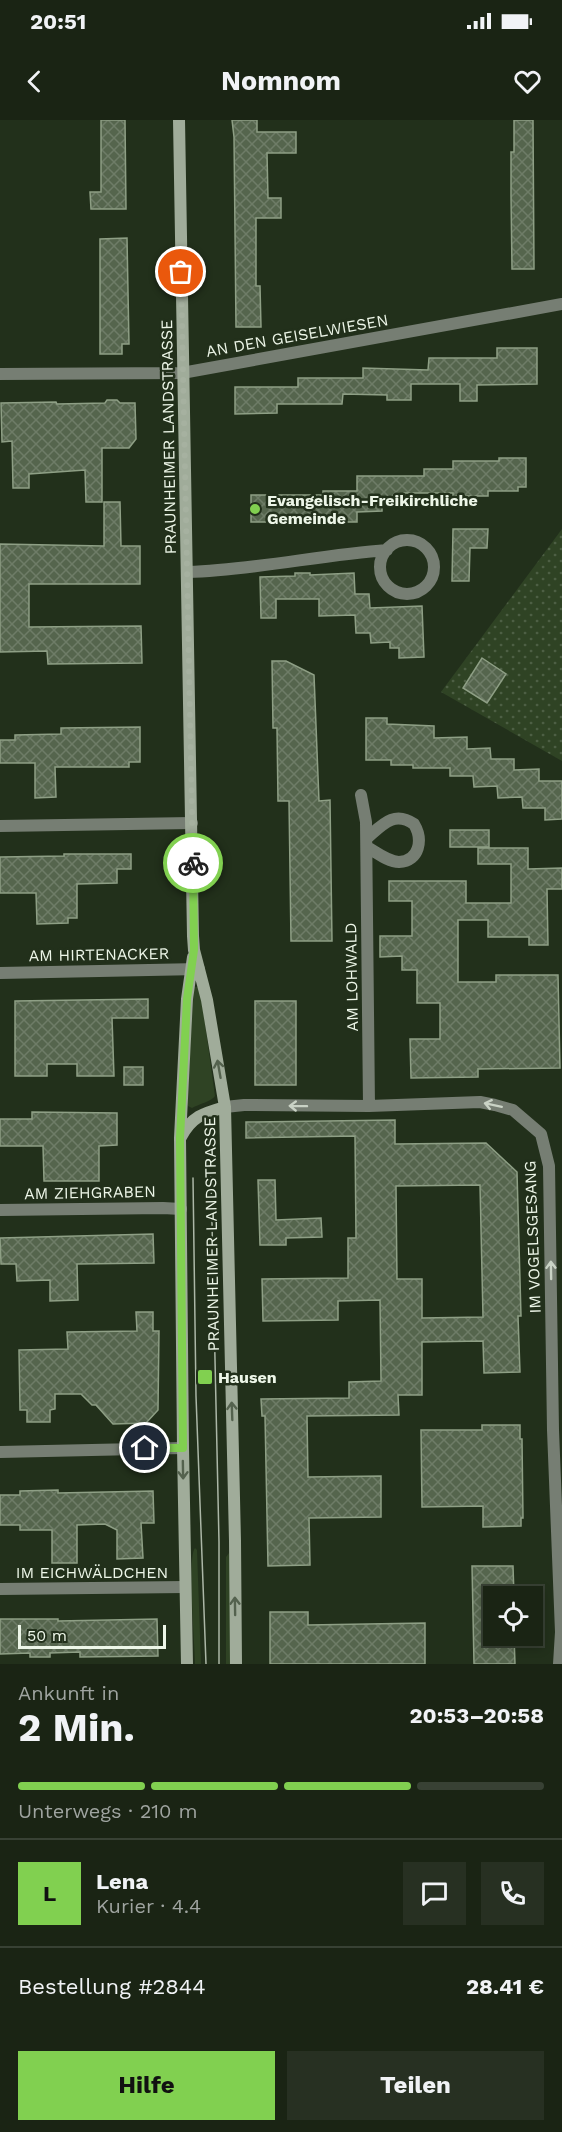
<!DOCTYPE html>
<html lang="de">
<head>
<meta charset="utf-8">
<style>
  :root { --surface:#1a2414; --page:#273022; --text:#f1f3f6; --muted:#9fa4a0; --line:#384134; --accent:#81d050 }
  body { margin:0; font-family:"Work Sans",sans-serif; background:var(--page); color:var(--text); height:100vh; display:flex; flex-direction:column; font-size:22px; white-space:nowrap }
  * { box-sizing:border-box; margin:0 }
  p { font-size:20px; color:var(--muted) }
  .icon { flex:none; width:33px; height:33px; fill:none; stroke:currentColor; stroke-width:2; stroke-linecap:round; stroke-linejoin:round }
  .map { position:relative; height:1544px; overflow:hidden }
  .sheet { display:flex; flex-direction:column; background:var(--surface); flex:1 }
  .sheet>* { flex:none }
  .tools { position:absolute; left:483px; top:1466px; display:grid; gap:12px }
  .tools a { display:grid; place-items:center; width:60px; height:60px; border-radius:0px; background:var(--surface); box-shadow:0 3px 9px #0003,0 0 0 2px var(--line); font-size:30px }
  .scale { position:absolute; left:18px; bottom:15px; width:148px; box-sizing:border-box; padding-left:6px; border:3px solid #edf6e8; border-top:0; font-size:16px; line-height:21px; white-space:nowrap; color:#edf6e8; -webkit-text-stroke:4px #22301b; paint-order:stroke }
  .pin { position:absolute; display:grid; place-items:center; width:51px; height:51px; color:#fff; margin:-26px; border:3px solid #fff; border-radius:50%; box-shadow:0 2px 6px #0007 }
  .courier { position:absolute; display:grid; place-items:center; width:60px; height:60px; margin:-30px; border:4px solid #81d050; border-radius:50%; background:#fff; color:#222; box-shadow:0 2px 8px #0007 }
  .overview em { font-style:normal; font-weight:700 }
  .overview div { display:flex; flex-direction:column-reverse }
  .overview { display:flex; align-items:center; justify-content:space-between; height:102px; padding:0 18px }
  h1 { font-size:39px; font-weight:700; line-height:45px }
  .bar { display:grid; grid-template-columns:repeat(4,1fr); gap:9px 6px; align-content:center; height:72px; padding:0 18px }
  .bar i { height:8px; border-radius:4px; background:var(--line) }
  .bar .on { background:var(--accent) }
  .bar p { grid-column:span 4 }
  .line { display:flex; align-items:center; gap:15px; padding:0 18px; border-top:2px solid var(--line) }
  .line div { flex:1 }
  .round { display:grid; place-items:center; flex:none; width:63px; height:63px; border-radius:0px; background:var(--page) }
  .action { display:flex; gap:12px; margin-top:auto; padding:12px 18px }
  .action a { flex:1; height:69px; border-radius:0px; background:var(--accent); color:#111; font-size:24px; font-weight:700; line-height:69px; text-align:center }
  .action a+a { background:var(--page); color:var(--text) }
  .status { display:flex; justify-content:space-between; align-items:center; height:42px; padding:0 30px; background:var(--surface); direction:ltr }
  .status svg { height:16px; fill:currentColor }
  header { display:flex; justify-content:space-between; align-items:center; height:78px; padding:0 18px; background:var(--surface); font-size:27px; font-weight:700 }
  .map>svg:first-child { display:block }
  .green { fill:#2f4324 }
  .garden { fill:url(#garden-dots) }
  .building { fill:url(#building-cross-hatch); stroke:#8e9f85; stroke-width:1.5; fill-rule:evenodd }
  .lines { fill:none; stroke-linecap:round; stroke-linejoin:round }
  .minor { stroke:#767e73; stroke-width:12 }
  .secondary { stroke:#a0ac9a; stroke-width:12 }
  .tram { stroke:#acb7a7; stroke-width:1.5 }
  .oneway { stroke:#54624e }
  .oneway2 { stroke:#c9d2c5 }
  .done { stroke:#a6b1a0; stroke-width:6; stroke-dasharray:0 10.8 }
  .route { stroke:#81d050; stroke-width:8 }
  .poi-dot { fill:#81d050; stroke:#22301b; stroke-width:2 }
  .labels { text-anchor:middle; stroke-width:5; stroke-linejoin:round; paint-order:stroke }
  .street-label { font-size:16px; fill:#edf6e8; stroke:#22301b }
  .poi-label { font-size:16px; font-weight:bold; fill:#edf6e8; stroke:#22301b; text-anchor:start }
</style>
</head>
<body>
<div class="status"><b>20:51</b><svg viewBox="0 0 49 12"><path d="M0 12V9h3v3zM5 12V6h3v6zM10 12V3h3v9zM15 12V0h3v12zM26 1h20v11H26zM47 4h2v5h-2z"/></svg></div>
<header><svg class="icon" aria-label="back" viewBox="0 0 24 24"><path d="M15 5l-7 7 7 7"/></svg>Nomnom<svg class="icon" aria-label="heart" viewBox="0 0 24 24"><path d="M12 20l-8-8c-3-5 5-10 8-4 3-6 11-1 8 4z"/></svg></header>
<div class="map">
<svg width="562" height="1544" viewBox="0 0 562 1544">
  <defs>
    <pattern id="garden-dots" width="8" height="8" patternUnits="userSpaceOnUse" patternTransform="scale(1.5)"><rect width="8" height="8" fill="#2f4324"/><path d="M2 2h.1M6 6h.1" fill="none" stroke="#4d5f44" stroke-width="1.8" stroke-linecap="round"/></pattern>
    <pattern id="building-cross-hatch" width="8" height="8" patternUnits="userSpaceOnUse" patternTransform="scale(1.5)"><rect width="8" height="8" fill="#55654d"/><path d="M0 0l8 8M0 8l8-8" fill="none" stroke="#6e7c67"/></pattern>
  </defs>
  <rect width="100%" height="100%" fill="#22301b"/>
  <path class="green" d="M194,867H200L215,976C212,981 199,984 192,988L188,986L187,982Z
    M195,1428L197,1430L201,1544H195C195,1526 187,1437 195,1428Z
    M229,1433L231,1458L230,1544H226V1437Z"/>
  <path class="garden" d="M562,409V641L441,572Z"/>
  <path class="building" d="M101,0H125L126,89H91L90,72H101Z
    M232,0H257V12H296V33H267L268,78H281V98H256V166H260L261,207H236L234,17Z
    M514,0H533L534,149H512L511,76V32H514Z
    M127,118L129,224H122V234H100V119Z
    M497,228H537V264L477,265V281H460V264H411V280H387V275L343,274L342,284H277V293L235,294V267H298V258H363V248L428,250L429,238H497Z
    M107,280H117L120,283H135L136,319L129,328H102V382H86L85,350L29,354V368H13L12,321L2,322L1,283L56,282L57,284L105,283Z
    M499,338H526V367H518V371H488V376H453V373H404L405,377H382V391L357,392V402H251V375H323V371H357V356H424V349H453V341H499Z
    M104,382H120L121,426H140V464H29V507L141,506L142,543L48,544L47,531L0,532V424L104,426Z
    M453,409H488L487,428H470L469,461H452Z
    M295,453H310V455L354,453L355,474H369L370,488L422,486L424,537L399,538V528H390V522L371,523L370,513H356L355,495L319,496V479H276V498H261L260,457L295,456Z
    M482,538L506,554L487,583L463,568Z
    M272,541H286L314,555L319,681L330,680L332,821H291L289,681H278L277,608H273Z
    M366,598H387V604L434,606V618L467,617V629L490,628L491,639H514V650L539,649V661H562V699L545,700V688H523L522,677L498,678L497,666L474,667L473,656H450V648H413V645H391V640H366Z
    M140,607V642H129V647H55L56,677L35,678V643H0V620H15V615L61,614V608Z
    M450,710H489V727H450Z
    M478,728H528V749L562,748V769H547L548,825H529V817H488V800H458V862H496V855H558L560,948L478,949V957L411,958L410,919H440V883H417V850H402V836L380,837V816H412V781H389V761H466V783H511V744H478Z
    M64,734H131V749H117V763L77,764V798H68V803L37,804L36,773H0V737L64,736Z
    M148,879V898H112L114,956H77V944H47V956H15V881Z
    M255,881H296V965H255Z
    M124,947H143V965H124Z
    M32,992L117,993V1025L99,1026V1061H44L43,1026H0V999H32Z
    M395,1000V1024L486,1023L517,1052L521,1196H518L520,1252L484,1253L483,1221L422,1222V1275H398L399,1295L307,1296L308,1357L381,1356V1397L309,1398L310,1445L268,1446L265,1296H262L261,1279L349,1278V1262L381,1261L380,1180L338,1181V1200L263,1201L262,1159L348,1158V1118H356L355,1016L246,1018V1002ZM480,1065L483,1197L422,1198V1159H397L396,1066Z
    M258,1060H275L276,1100L321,1098L322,1117L286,1118V1125H260Z
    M153,1114L154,1143L77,1144L78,1180L50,1181V1160L17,1161L16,1144H1L0,1118Z
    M136,1192H153V1211H159L158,1290L146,1303L113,1304L96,1285H92L81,1274H55V1289L50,1290V1302H27V1290H20L19,1230L68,1229L67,1212L137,1211Z
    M482,1305H520V1319H522L523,1398H521V1406L483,1407V1386L422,1387L421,1310H482Z
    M58,1370V1373L153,1371L154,1403H141L143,1438L117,1439V1410L105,1404L77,1405V1443H52V1410H20V1405H0V1375H20V1371Z
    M472,1446H513L514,1476H494V1515H514L515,1544H474Z
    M270,1492H308V1505L425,1503V1544H270Z
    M0,1499H58V1501L157,1499L158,1536L80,1537V1532L50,1533V1537H30V1533L0,1534Z"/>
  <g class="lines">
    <path class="minor" d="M0,254L182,253L562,184
      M380 447a27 27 0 1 1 54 0a27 27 0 1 1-54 0Z
      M188,452C254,450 320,435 387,430
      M361,675L366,702L369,986
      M0,706L192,703
      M367,718C382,705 394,690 414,704C423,719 420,741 399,742C388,742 376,732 367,727
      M0,853L199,849
      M225,987L244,985L369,986L480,982L495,985L513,990L541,1014L549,1046L553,1310L561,1512L559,1544
      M0,1090L163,1088L181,1089
      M0,1332L183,1328
      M0,1469L185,1467"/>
    <path class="secondary" d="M179,0L193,816L194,830L207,880L225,987L235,1421L236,1544
      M181,1017C192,996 204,993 225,987
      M187,1544L183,1328L180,1018L187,879L193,837"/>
    <path class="tram" d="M211,1057L219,1422V1544
      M193,1058L196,1276L206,1544"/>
  </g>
  <defs><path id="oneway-shaft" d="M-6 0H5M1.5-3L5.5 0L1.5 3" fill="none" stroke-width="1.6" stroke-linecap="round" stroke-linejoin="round" transform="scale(1.5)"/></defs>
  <g class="oneway">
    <use href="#oneway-shaft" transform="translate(219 949) rotate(-100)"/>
    <use href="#oneway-shaft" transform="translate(232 1291) rotate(-92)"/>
    <use href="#oneway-shaft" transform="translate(183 1350) rotate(89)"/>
    <use href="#oneway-shaft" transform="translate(235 1486) rotate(-91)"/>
  </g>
  <g class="oneway2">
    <use href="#oneway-shaft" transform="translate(493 985) rotate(-168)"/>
    <use href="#oneway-shaft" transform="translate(298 986) rotate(-179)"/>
    <use href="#oneway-shaft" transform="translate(551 1150) rotate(-91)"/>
  </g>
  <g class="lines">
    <path class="done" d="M181,152L193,743"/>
    <path class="route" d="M145,1328H183L180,1018L187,879L194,830L193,743"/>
  </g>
  <g class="poi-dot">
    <circle cx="255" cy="389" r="6"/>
    <rect x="197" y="1249" width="16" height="16" rx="3"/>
  </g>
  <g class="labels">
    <g class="street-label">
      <text transform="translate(297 215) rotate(-10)" y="6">AN DEN GEISELWIESEN</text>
      <text transform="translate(168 317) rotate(-91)" y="6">PRAUNHEIMER LANDSTRASSE</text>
      <text transform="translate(99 834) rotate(-1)" y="6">AM HIRTENACKER</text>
      <text transform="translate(351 857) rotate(-91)" y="6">AM LOHWALD</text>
      <text transform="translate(90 1072) rotate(-1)" y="6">AM ZIEHGRABEN</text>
      <text transform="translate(211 1114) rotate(-91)" y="6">PRAUNHEIMER LANDSTRASSE</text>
      <text transform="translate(532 1117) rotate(-92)" y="6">IM VOGELSGESANG</text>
      <text x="92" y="1458">IM EICHWÄLDCHEN</text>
    </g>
    <g class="poi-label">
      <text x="267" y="386">Evangelisch-Freikirchliche<tspan x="267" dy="18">Gemeinde</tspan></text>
      <text x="218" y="1263">Hausen</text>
    </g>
  </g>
</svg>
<div class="tools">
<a><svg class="icon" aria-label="locate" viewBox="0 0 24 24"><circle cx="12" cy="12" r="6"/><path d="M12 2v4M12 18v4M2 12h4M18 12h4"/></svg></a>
</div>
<div class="scale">50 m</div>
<div class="pin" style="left:181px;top:152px;background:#ea580c"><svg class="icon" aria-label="bag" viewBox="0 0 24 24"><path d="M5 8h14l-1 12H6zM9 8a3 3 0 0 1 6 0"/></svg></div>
<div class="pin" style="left:145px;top:1328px;background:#1f2937"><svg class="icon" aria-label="home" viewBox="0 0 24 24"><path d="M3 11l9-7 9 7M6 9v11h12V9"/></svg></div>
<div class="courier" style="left:193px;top:743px"><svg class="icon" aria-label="bike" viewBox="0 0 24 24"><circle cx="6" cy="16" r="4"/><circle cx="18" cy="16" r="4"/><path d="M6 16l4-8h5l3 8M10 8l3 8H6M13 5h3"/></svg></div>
</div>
<section class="sheet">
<div class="overview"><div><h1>2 Min.</h1><p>Ankunft in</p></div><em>20:53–20:58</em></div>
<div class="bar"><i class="on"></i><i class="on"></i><i class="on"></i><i></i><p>Unterwegs · 210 m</p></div>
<div class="line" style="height:108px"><b class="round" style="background:var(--accent);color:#111">L</b><div><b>Lena</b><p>Kurier · 4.4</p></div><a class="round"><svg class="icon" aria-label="chat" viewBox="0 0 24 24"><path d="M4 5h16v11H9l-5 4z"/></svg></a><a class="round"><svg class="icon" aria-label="phone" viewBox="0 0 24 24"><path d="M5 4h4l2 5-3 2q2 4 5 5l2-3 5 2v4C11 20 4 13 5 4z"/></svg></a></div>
<div class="line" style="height:78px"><div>Bestellung #2844</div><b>28.41 €</b></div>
<div class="action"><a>Hilfe</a><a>Teilen</a></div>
</section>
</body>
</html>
